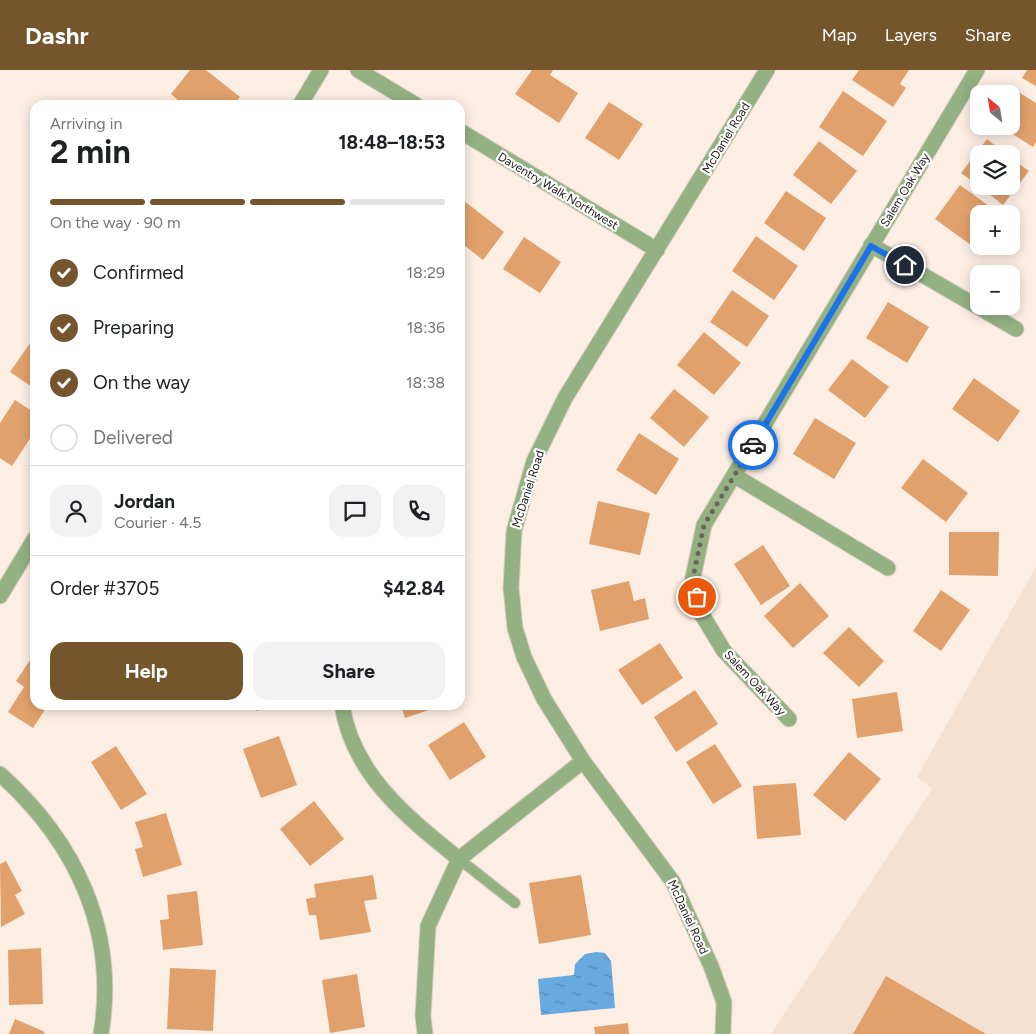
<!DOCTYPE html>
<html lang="en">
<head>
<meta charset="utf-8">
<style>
  :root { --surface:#fff; --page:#f2f2f2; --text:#202124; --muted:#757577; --line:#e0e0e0; --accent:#75552b }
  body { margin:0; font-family:Figtree,sans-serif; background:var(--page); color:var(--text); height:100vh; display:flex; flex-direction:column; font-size:19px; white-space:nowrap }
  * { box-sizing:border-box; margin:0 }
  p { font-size:16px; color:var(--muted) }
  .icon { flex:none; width:28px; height:28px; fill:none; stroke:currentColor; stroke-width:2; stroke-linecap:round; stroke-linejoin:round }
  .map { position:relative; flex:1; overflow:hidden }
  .sheet { position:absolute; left:30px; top:30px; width:435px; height:610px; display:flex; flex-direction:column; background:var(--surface); border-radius:15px; box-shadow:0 2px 12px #0003 }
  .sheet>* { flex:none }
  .needle { width:32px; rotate:330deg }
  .fabs { position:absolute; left:970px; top:15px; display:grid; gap:10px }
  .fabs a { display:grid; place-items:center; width:50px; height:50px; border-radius:10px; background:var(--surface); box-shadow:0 2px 12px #0003; font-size:25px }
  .pin { position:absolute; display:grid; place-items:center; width:42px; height:42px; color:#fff; margin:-21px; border:2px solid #fff; border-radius:50%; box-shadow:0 1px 5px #0007 }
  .courier { position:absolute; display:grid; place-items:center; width:50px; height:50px; margin:-25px; border:4px solid #1a73e8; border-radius:50%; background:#fff; color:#222; box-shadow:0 1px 6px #0007 }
  .head em { font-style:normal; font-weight:700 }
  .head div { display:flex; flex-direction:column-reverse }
  .head { display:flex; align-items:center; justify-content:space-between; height:85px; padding:0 20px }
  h1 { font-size:32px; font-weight:700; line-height:38px }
  .bar { display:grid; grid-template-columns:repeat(4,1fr); gap:8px 5px; align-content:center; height:60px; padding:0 20px }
  .bar i { height:6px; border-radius:4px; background:var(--line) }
  .bar .selected { background:var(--accent) }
  .bar p { grid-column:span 4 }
  .line { display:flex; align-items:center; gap:12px; padding:0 20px; border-top:1px solid var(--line) }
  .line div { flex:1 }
  .round { display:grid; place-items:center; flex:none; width:52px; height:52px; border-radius:15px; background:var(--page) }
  ol { padding:0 20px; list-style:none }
  li { display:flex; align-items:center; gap:15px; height:55px }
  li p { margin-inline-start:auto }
  li .icon { padding:5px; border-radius:50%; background:var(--accent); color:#fff; stroke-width:4 }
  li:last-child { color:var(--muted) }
  li i { width:28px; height:28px; border:2px solid var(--line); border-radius:50% }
  .primary-button { display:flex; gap:10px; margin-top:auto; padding:10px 20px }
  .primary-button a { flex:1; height:58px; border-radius:15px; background:var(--accent); color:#fff; font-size:20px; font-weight:700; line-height:58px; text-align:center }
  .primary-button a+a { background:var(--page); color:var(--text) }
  header { display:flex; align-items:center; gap:30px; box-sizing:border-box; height:70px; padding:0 25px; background:var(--accent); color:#fff }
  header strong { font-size:24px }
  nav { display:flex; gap:28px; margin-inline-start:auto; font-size:18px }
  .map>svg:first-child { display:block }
  .built { fill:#f5e1d1 }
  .water { fill:url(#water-ripples) }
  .building { fill:#e1a16c }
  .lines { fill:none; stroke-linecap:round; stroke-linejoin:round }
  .lane-casing { stroke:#d9ccc2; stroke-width:12 }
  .street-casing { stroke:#d9ccc2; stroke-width:17 }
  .lane { stroke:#93b183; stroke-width:10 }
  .street { stroke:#93b183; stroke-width:15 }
  .done { stroke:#6c645e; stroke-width:5; stroke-dasharray:0 9 }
  .route { stroke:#1a73e8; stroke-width:6 }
  .labels { text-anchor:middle; stroke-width:4.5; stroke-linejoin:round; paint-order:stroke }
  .street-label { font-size:12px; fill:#1f1a16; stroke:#fff }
</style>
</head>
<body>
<header>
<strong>Dashr</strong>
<nav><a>Map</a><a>Layers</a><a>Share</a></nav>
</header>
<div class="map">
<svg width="1036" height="964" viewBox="0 0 1036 964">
  <defs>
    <pattern id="water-ripples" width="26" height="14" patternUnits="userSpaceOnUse" patternTransform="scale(1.25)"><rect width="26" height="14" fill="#68aadf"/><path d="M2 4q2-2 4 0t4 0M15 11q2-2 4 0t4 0" fill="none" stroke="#558ab4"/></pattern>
  </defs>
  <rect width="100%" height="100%" fill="#fceee3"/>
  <path class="built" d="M1036,497V964H771L932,719L917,707Z"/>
  <path class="water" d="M596,882L605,883L611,891L615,938L541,945L538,909L574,905L575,894L585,884Z"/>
  <path class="building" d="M190,0H206L240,27L234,35H176L179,31L171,24Z
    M532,0H553L550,5L578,23L559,53L515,24Z
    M859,0H909L900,14L906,18L893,37L852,10Z
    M1027,0H1036V16L1022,8Z
    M1015,20L1036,33V72L1033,77L1000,56H1011V27Z
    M843,21L887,51L863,86L819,57Z
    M609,32L643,54L619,90L585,68Z
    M987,69L1006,84H979V116L961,103Z
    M819,71L857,101L831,134L793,105Z
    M1011,88L1029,101L1003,135L979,116H1011Z
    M960,115L1000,144H979V173L975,178L935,149Z
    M786,121L826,148L804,181L764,153Z
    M463,130L504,162L483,190L460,172V134Z
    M756,166L798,196L774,230L732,201Z
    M524,167L561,192L540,223L503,199Z
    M732,220L769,246L747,277L710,252Z
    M888,232L929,257L907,293L866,268Z
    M704,262L741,293L714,325L677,295Z
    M35,266V319L10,302Z
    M852,289L889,317L865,348L828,320Z
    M974,308L1020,341L998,372L952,339Z
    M674,319L709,347L684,377L650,348Z
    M15,330L35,343V361L12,396L0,388V353Z
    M815,348L856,373L834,409L793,384Z
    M639,363L679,389L656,425L616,400Z
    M923,389L968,423L946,452L901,418Z
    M598,431L650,443L640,485L589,474Z
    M949,462H999L998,506L949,505Z
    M763,475L790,516L761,535L734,494Z
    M629,511L634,531L645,528L649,549L600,561L591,520Z
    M800,513L829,546L793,578L764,546Z
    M941,520L970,540L941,581L913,561Z
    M849,557L884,591L859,617L823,583Z
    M660,573L683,608L642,635L618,600Z
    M30,590L35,593V635H48L33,658L8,642L24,617L16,611Z
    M695,620L718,654L676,682L654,647Z
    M897,622L903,661L857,668L852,629Z
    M255,635H281V636L256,641Z
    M401,635H437L438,637L405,648Z
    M464,652L486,687L450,710L428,675Z
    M279,666L297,715L261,728L243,679Z
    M715,674L742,716L713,734L686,692Z
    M116,676L147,724L121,740L91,692Z
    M849,682L881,709L845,751L813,725Z
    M796,713L801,765L757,769L753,716Z
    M314,731L344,769L310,796L280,759Z
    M166,743L182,795L143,807L135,779L143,777L135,752Z
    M6,791L22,821L15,825L25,844L1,857L0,794Z
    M373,805L377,829L364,831L371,862L320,870L316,845H309L306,829L316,827L314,814Z
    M581,805L591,865L539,874L529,813Z
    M197,821L203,875L163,880L160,850L169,849L167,825Z
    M41,878L43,934L9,935L8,880Z
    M170,898L216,900L213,961L167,959Z
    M357,904L365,957L330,963L322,910Z
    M886,906L986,964H853Z
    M15,949L45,962L44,964H9Z
    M628,953L629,964H595L594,957Z"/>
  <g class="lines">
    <g class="lane-casing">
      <path id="lane" d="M459,789L515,833"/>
    </g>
    <g class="street-casing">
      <path id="street" d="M358,0L416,35
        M300,35L321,0
        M460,61L657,180
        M871,175L1016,259
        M735,406L888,498
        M0,526L35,468
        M342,635C353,705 407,747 459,789
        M789,649L724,581L701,543L692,512L704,455L977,0
        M0,704C76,772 118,861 101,964
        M425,964L423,946L428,856L459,789L583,691
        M723,964L724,932L711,896L673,812L583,691L544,629L524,587L515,558L511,518L514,461L534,391L565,328L767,0"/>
    </g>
    <use href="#lane" class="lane"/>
    <use href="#street" class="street"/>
  </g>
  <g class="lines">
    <path class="done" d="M697,527L692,512L704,455L753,375"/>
    <path class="route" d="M753,375L871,176L905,195"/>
  </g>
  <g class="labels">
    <g class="street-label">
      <text transform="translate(726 68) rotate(-59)" y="4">McDaniel Road</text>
      <text transform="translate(905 120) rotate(-59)" y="4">Salem Oak Way</text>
      <text transform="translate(558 121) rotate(31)" y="4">Daventry Walk Northwest</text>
      <text transform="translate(528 419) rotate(-72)" y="4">McDaniel Road</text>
      <text transform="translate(755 613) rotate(47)" y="4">Salem Oak Way</text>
      <text transform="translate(688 847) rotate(65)" y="4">McDaniel Road</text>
    </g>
  </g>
</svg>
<div class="fabs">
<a><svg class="needle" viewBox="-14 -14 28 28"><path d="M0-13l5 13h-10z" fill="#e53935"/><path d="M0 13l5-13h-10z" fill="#757577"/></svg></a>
<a><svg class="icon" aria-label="layers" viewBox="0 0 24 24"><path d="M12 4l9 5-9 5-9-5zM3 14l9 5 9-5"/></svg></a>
<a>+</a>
<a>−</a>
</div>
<div class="pin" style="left:697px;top:527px;background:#ea580c"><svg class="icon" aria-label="bag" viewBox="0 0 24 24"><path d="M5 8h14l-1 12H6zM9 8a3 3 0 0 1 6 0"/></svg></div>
<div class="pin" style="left:905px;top:195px;background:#1f2937"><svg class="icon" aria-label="home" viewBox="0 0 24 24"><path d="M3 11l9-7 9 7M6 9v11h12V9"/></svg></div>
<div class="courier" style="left:753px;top:375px"><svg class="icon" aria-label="car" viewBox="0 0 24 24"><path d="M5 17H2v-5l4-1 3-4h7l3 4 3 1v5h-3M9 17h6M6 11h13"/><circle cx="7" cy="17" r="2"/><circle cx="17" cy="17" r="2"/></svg></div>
<section class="sheet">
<div class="head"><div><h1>2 min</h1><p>Arriving in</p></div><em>18:48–18:53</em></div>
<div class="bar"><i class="selected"></i><i class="selected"></i><i class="selected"></i><i></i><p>On the way · 90 m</p></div>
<ol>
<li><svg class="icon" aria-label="check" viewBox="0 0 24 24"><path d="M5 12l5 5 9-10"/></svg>Confirmed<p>18:29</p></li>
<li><svg class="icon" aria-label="check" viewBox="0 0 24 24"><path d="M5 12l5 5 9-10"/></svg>Preparing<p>18:36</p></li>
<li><svg class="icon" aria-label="check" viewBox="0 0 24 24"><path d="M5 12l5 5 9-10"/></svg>On the way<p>18:38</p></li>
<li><i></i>Delivered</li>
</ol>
<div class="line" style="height:90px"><a class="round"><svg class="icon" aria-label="person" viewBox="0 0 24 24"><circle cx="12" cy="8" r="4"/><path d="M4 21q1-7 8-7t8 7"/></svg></a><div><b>Jordan</b><p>Courier · 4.5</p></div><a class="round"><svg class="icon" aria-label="chat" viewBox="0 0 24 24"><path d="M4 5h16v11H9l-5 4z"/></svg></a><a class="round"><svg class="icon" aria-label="phone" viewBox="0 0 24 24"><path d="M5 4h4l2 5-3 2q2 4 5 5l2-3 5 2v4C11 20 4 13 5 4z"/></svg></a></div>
<div class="line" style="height:65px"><div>Order #3705</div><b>$42.84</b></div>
<div class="primary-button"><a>Help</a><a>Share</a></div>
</section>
</div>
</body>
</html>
